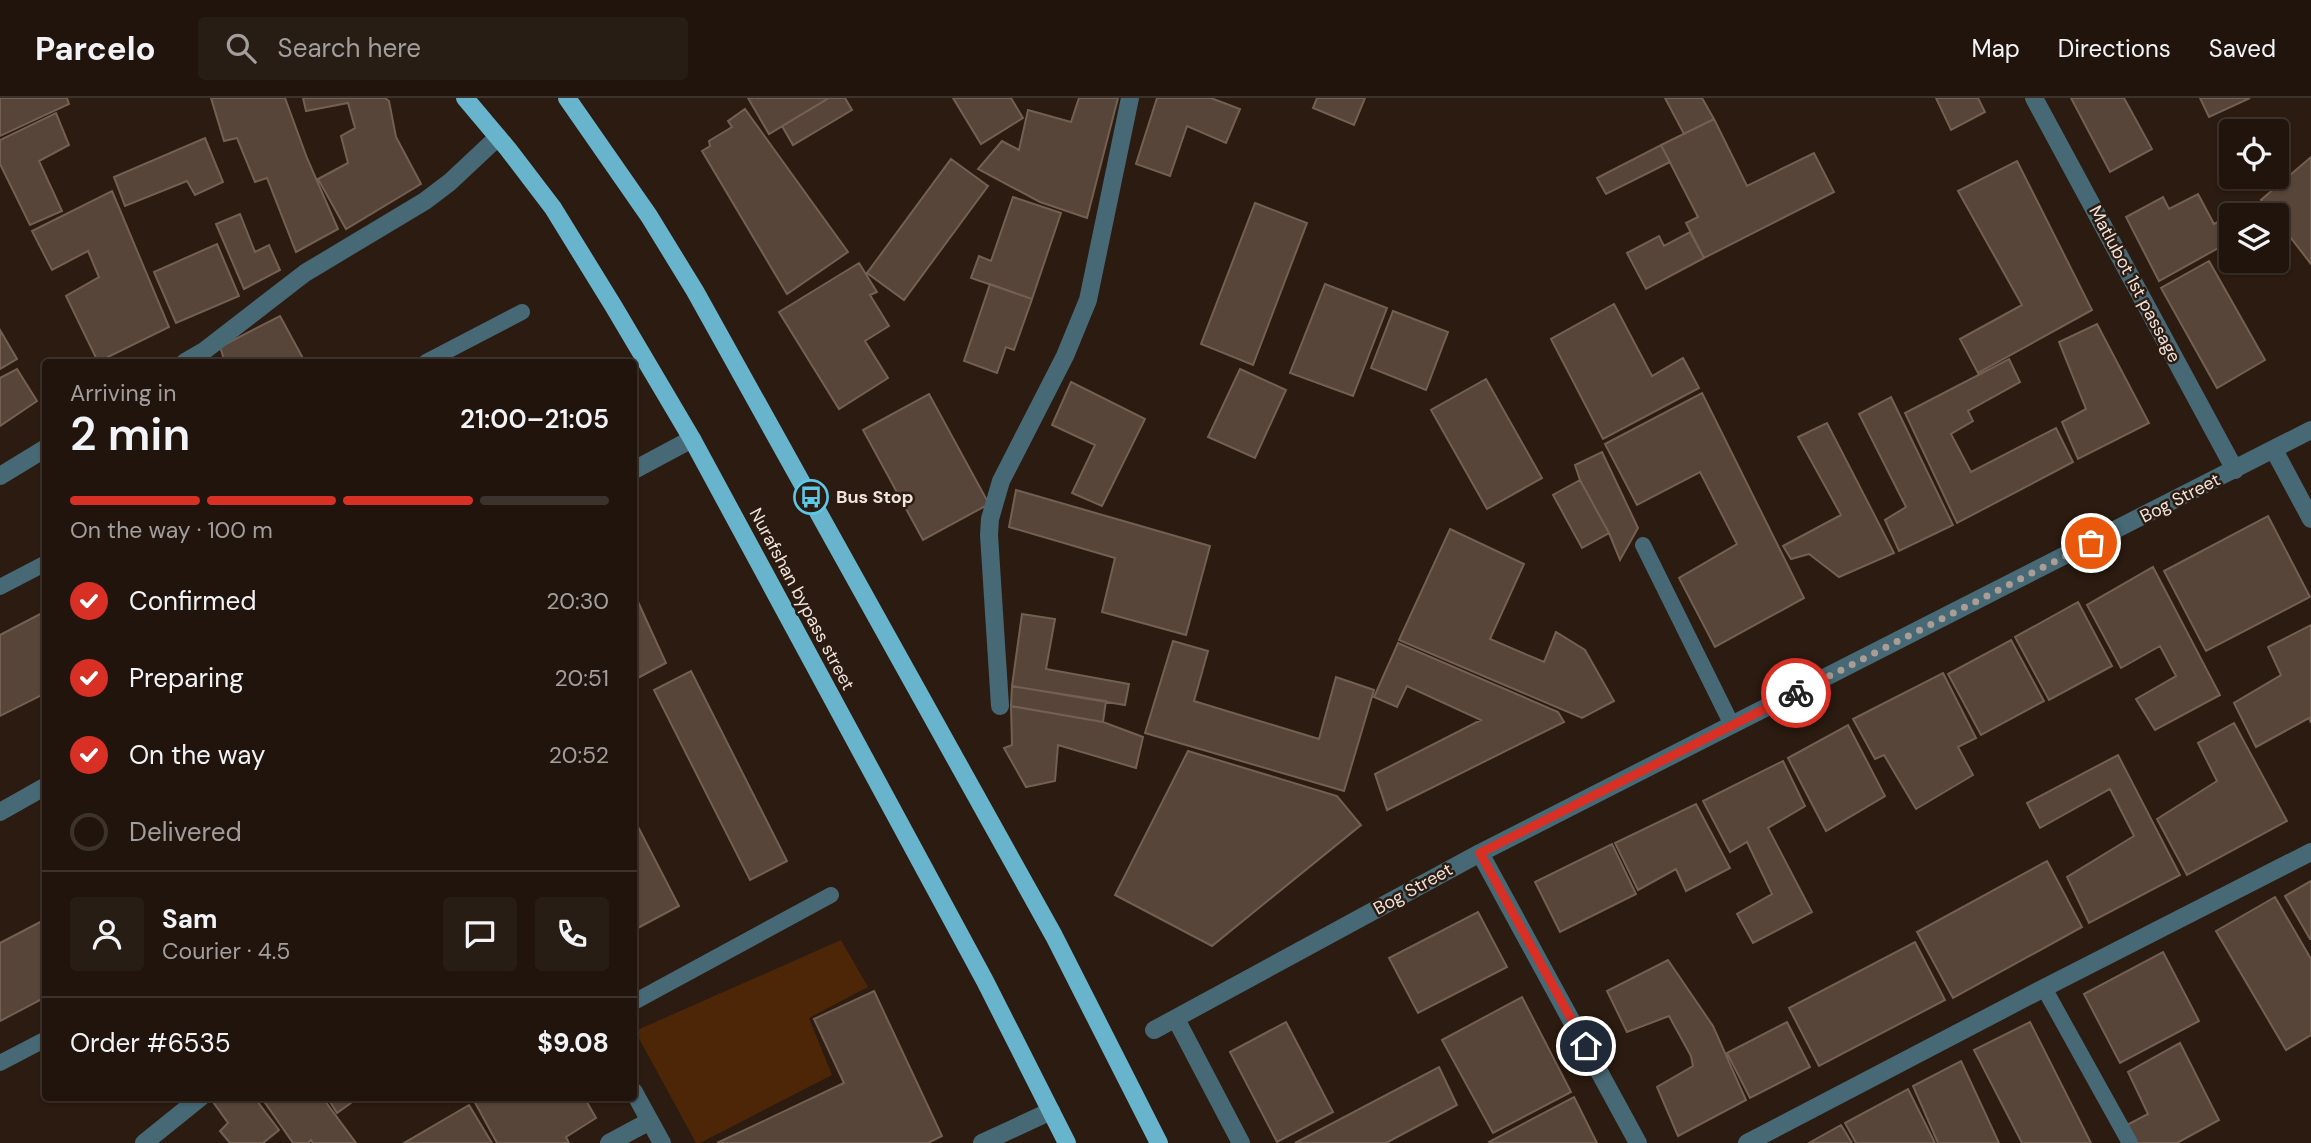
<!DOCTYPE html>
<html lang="en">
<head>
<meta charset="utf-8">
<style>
  :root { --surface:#20140c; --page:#281d15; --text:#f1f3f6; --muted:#a29e9d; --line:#3d332d; --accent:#d93025 }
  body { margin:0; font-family:"DM Sans",sans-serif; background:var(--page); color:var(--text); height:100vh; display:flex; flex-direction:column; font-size:26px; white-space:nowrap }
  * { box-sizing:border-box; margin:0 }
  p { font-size:23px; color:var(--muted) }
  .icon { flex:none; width:38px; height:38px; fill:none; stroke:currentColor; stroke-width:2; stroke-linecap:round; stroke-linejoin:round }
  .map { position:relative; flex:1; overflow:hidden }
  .details { position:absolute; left:42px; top:261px; width:595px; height:742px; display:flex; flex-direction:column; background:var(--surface); border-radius:7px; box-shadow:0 2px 5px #0004,0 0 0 2px var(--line) }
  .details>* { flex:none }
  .buttons { position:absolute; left:2219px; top:21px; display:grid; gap:14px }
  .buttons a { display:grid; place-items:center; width:70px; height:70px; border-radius:7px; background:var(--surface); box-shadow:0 2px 5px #0004,0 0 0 2px var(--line); font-size:35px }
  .pin { position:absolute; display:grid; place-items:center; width:60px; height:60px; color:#fff; margin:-30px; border:4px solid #fff; border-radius:50%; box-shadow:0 2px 7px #0007 }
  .courier { position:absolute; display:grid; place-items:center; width:70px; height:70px; margin:-35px; border:5px solid #d93025; border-radius:50%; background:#fff; color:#222; box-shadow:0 2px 9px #0007 }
  .overview em { font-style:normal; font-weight:600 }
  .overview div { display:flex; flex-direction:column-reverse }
  .overview { display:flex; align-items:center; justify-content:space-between; height:119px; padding:0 28px }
  h1 { font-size:46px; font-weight:600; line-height:52px }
  .bar { display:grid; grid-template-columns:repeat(4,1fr); gap:10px 7px; align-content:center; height:84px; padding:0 28px }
  .bar i { height:9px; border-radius:5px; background:var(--line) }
  .bar .current { background:var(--accent) }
  .bar p { grid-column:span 4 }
  .line { display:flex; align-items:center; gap:18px; padding:0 28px; border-top:2px solid var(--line) }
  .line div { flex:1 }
  .round { display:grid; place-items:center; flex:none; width:74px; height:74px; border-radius:7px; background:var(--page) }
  ol { padding:0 28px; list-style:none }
  li { display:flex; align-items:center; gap:21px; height:77px }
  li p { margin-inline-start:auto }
  li .icon { padding:7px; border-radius:50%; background:var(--accent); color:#fff; stroke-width:4 }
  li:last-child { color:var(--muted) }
  li i { width:38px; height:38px; border:4px solid var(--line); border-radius:50% }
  header { display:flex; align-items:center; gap:42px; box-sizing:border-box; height:98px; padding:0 35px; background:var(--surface); border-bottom:2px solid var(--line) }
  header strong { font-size:33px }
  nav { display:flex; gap:38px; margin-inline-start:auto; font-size:24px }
  .search { width:490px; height:63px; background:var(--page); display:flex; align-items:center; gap:18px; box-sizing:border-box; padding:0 24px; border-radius:7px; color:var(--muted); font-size:26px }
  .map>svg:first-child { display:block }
  .green { fill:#4d2608 }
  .building { fill:#574539; stroke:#736053; stroke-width:2 }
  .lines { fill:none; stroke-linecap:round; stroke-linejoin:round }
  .service { stroke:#466975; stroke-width:16 }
  .minor { stroke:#466975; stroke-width:18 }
  .primary { stroke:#68b4cd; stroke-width:18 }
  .done { stroke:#aa9d95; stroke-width:7; stroke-dasharray:0 12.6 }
  .route { stroke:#d93025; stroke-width:9 }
  .labels { text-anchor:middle; stroke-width:5; stroke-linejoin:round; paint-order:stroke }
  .street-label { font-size:18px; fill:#efe3dc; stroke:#2b1b10 }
  .poi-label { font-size:18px; font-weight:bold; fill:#efe3dc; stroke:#2b1b10; text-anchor:start }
</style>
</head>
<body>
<header>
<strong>Parcelo</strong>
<div class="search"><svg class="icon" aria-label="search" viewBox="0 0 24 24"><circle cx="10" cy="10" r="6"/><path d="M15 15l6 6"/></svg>Search here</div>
<nav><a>Map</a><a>Directions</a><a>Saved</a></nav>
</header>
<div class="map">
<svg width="2311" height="1045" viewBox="0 0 2311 1045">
  <rect width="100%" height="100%" fill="#2b1b10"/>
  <path class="green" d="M841,842L868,889L809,920L832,977L700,1045H696L635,933Z"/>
  <path class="building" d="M0,0H67L69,6L0,38Z
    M211,0H285L307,60L338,131L296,154L267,80L255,84L237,40L224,43Z
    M303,0H385L389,3L396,39L421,86L346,131L318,81L348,65L341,38L355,30L348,5L306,13Z
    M748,0H829L769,36Z
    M829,0H845L852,12L793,47L782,28Z
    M953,0H1011L1023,20L981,46Z
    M1079,0H1118L1087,120L1040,104L978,71L1002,43L1019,52L1028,12L1071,24Z
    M1157,0H1211L1240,11L1226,45L1187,28L1170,78L1136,66Z
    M1317,0H1365L1354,27L1313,10Z
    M1665,0H1702L1714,21L1684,36Z
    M1936,0H1978L1985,14L1951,32Z
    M2071,0H2124L2152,51L2110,74Z
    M2200,0H2250L2209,19Z
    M745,11L848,154L787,196L702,53L710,48L709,43L732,29L728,23Z
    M56,15L69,47L39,63L62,113L30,127L0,66V42Z
    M1714,21L1747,88L1814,55L1834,94L1704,160L1686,125L1698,119L1661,47Z
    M205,40L223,84L195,97L187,83L125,108L114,79Z
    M1661,47L1670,64L1606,96L1597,80Z
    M2311,59V166L2277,122V117H2273L2261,102Z
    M951,61L988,88L904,202L867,175Z
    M2017,63L2092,212L1978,275L1960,241L2022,207L1958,93Z
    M112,93L169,229L98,264L66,198L99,179L88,153L52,172L32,133Z
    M2198,96L2214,126L2240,110L2244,117H2231V143L2159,183L2126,119L2163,99L2169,111Z
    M1013,99L1061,115L1032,201L971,180L979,158L991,163Z
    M1255,105L1307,125L1253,267L1201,246Z
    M240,116L255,154L269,147L280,172L244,191L216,126Z
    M1690,134L1704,160L1646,191L1627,155L1659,138L1664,148Z
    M217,146L239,198L176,225L154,174Z
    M2209,163L2265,262L2217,290L2161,190Z
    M859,165L877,194L870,197L889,228L865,243L888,280L839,311L779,214Z
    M990,186L1032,201L1014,252L1006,249L997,275L964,263Z
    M1325,186L1387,210L1353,298L1290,275Z
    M1614,206L1652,278L1683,260L1699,290L1603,341L1551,241Z
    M1393,213L1448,234L1426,292L1371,270Z
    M280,218L305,264H225L220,249Z
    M2097,226L2149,325L2078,361L2062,324L2086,311L2059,244Z
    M0,232L17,261L0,271Z
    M2009,261L2020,284L1968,313L1973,323L1951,336L1971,374L2056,330L2073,364L1957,425L1905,315Z
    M17,271L37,303L0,328V280Z
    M1240,271L1286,292L1255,360L1208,339Z
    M1486,281L1542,380L1487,411L1431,312Z
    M1071,284L1145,321L1102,408L1072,395L1095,347L1052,327Z
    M1702,295L1804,500L1715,549L1679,480L1737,446L1700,374L1637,407L1605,346Z
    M929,296L989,406L923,442L863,332Z
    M1891,299L1953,427L1899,453L1885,422L1906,409L1859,316Z
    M1827,325L1894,455L1839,479L1809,456L1791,461L1783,448L1841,417L1798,339Z
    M1602,354L1638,430L1620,462L1609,435L1580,382L1575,367Z
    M1580,382L1609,435L1582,450L1553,397Z
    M1016,392L1210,448L1186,537L1102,514L1115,460L1009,429Z
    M2268,418L2310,499L2206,553L2164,473Z
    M1450,431L1524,466L1490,541L1544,564L1556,534L1585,552L1614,603L1582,620L1399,542Z
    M2153,469L2220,597L2155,632L2136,601L2176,578L2160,548L2121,570L2087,507Z
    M634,495L666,565L634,582Z
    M2078,504L2112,568L2049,602L2015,539Z
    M46,513V595L0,618V537Z
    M1022,516L1055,521L1046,571L1129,586L1125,607L1012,588Z
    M2311,527V625L2309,620L2256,649L2234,605L2281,577L2268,549Z
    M2011,542L2044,603L1981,637L1948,576Z
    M1173,543L1208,553L1194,603L1319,641L1336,579L1374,592L1344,693L1145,635Z
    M1398,545L1558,614L1564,624L1387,712L1375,676L1481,622L1407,588L1397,609L1374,599Z
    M691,573L787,763L750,782L654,592Z
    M1943,575L1976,640L1958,649L1973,677L1916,711L1884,657L1875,661L1853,621Z
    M1012,588L1106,603L1103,624L1011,608Z
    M1011,608L1103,624L1143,639L1136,670L1058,647L1055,683L1026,689L1004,650L1012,647Z
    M2234,625L2287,723L2187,777L2157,721L2217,683L2198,645Z
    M1848,627L1885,698L1826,733L1788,660Z
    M1188,653L1337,698L1361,727L1212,848L1115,797Z
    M2118,657L2180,777L2089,825L2067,779L2134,738L2110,691L2040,730L2027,705Z
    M1783,663L1805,708L1768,730L1812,814L1753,845L1737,816L1772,796L1747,744L1730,754L1703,703Z
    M1696,706L1730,770L1686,793L1676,771L1638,792L1615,745Z
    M634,721L679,808L634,832Z
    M1612,746L1636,796L1560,834L1535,784Z
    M2047,763L2082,829L1953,900L1917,834Z
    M2311,783V841H2310L2285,798Z
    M2275,799L2311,861V937L2286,952L2216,833Z
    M1478,814L1507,869L1418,915L1389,860Z
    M46,821V899L0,923V845Z
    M1915,844L1945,902L1819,968L1789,910Z
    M2163,854L2199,923L2120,965L2084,896Z
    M1668,862L1713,928L1746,1002L1678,1038L1657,989L1693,968L1691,958L1669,918L1627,934L1607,893Z
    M874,893L942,1038L928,1045H717L844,985L814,921Z
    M1522,899L1571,994L1493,1035L1442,942Z
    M1286,924L1333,1014L1277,1044L1230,954Z
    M1787,924L1810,969L1750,1000L1727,955Z
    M2030,924L2091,1045H2022L1974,952Z
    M2180,945L2219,1022L2177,1045H2136L2127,1027L2148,1016L2128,974Z
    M1961,963L1999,1045H1938L1913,988Z
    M1439,969L1457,1007L1386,1045H1295Z
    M1908,991L1935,1045H1856L1845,1025Z
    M213,999H254L279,1032L263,1045H230L220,1033L228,1025L211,1001Z
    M261,999H322L356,1045H313L311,1042L308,1045H293Z
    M327,999H359L337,1015Z
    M472,999H584L596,1020L566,1039L569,1045H497Z
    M1574,999L1597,1045H1490L1489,1044Z
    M469,1007L492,1045H404Z
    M1841,1027L1852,1045H1809Z"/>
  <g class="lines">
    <path class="service" d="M426,264L522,214
      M1643,447L1732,627
      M0,489L46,465
      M2044,890L2130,1045
      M634,904L831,797
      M0,965L46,941"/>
    <path class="minor" d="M2034,0L2235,372
      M185,264L204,253L305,175L425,103L450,84L498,39
      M2274,352L2311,421
      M634,372L692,341
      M0,378L46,350
      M1000,608L989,437L990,421L1001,383L1065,258L1088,202L1130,0
      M0,714L46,688
      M1480,755L1638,1045
      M1176,921L1241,1045
      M1154,932L1480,755L2311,332
      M634,994L662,1045
      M144,1045L201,999
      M609,1045L650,1023
      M982,1045L1051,1013
      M1747,1045L2044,890L2311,754"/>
    <path class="primary" d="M465,0L508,51L553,110L614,209L692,341L985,883L1067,1045
      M567,0L649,118L695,193L1054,838L1159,1045"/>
  </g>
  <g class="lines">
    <path class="done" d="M1796,595L2091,445"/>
    <path class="route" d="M1586,948L1480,755L1796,595"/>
  </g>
  <defs>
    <g id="bus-ring" transform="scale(1.75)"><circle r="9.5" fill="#2b1b10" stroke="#5dc7e8" stroke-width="1.5"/><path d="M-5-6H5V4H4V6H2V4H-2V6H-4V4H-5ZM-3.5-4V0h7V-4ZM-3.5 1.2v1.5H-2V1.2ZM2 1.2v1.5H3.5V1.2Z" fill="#5dc7e8"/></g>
  </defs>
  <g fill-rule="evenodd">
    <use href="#bus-ring" x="811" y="399"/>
  </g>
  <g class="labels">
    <g class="street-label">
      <text transform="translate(2135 186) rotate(62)" y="6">Matlubot 1st passage</text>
      <text transform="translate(2180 400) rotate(-27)" y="6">Bog Street</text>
      <text transform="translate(802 501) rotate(62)" y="6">Nurafshan bypass street</text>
      <text transform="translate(1413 791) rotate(-29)" y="6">Bog Street</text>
    </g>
    <g class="poi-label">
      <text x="836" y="405">Bus Stop</text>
    </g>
  </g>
</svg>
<div class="buttons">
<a><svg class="icon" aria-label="locate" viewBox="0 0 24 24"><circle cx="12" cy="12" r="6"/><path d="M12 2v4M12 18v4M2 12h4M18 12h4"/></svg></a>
<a><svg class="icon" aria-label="layers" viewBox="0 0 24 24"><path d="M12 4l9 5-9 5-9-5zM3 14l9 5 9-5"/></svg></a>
</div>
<div class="pin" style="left:2091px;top:445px;background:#ea580c"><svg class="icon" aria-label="bag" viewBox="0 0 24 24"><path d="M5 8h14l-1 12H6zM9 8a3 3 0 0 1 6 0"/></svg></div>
<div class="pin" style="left:1586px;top:948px;background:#1f2937"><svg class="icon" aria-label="home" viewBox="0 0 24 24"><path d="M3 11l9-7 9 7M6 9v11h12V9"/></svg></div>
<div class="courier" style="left:1796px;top:595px"><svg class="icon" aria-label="bike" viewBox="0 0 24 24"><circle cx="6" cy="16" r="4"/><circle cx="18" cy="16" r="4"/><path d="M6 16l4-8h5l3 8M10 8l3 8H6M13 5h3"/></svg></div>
<section class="details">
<div class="overview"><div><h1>2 min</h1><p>Arriving in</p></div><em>21:00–21:05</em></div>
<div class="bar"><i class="current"></i><i class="current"></i><i class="current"></i><i></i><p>On the way · 100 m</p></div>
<ol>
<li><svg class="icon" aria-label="check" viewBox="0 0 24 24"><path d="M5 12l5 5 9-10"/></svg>Confirmed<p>20:30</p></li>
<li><svg class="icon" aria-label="check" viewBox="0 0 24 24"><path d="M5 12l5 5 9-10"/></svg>Preparing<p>20:51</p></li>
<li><svg class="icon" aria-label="check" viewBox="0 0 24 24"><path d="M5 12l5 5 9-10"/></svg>On the way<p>20:52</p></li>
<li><i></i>Delivered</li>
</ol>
<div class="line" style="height:126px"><a class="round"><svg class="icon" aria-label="person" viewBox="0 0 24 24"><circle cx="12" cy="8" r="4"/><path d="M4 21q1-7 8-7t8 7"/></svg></a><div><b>Sam</b><p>Courier · 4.5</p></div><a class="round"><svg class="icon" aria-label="chat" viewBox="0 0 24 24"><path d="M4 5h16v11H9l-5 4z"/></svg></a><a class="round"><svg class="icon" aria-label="phone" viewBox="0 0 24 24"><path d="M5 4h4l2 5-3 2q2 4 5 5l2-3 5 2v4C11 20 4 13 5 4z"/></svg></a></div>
<div class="line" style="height:91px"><div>Order #6535</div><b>$9.08</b></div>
</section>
</div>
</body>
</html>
